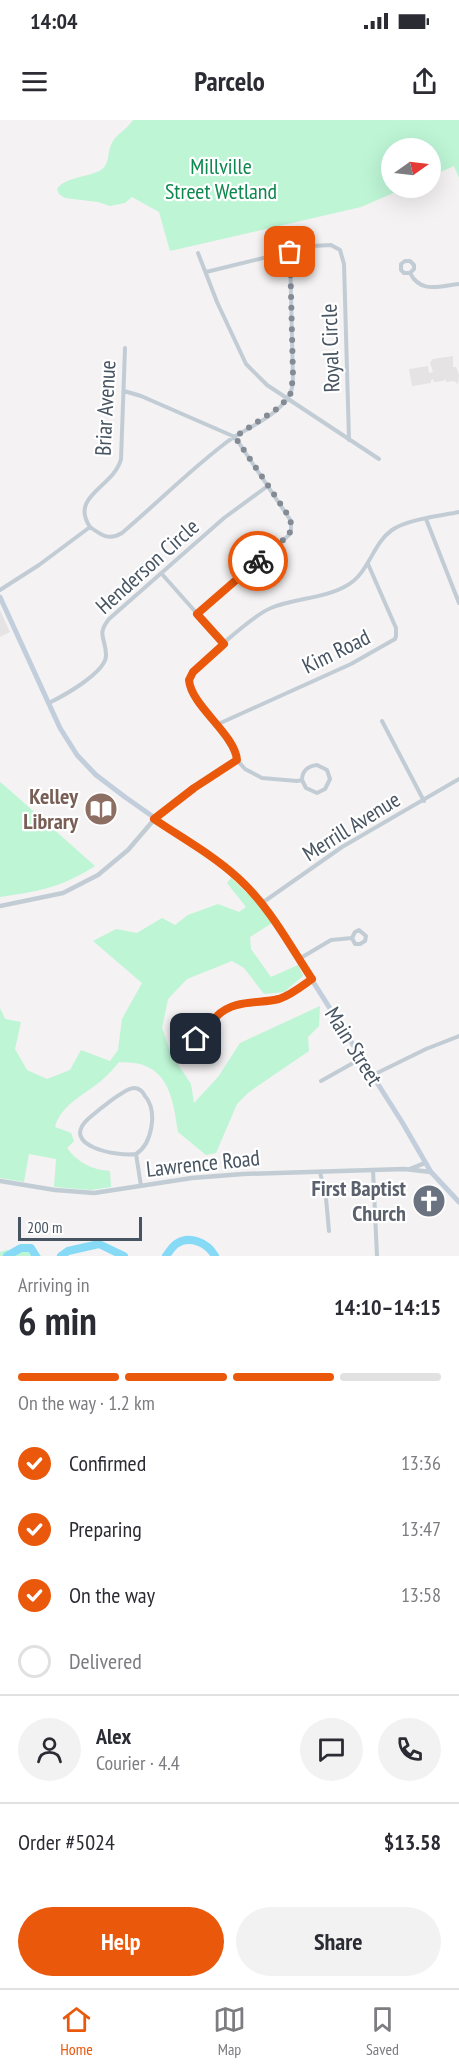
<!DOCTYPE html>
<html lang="en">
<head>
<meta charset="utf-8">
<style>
  :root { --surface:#fff; --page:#f2f2f3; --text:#2b2b33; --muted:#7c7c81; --line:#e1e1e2; --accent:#ea580c }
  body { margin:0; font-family:"PT Sans Narrow",sans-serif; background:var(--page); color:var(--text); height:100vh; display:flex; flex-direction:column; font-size:22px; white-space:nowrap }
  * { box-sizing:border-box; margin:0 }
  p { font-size:20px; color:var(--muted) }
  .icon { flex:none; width:33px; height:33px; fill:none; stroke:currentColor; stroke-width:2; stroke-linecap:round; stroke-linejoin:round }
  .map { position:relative; height:1136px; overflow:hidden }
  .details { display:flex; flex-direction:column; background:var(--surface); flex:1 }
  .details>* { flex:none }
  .needle { width:39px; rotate:76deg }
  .buttons { position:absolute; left:381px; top:18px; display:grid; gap:12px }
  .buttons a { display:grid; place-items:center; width:60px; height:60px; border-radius:50%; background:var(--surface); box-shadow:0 6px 24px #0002; font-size:30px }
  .scale { position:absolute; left:18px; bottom:15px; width:124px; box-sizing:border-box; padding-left:6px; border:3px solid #475462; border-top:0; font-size:16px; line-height:21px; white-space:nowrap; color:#475462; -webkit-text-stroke:4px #fff; paint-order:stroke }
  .pin { position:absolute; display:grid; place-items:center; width:51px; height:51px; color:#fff; margin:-26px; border-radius:12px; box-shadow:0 3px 9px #0006 }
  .courier { position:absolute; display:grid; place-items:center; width:60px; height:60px; margin:-30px; border:4px solid #ea580c; border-radius:50%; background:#fff; color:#222; box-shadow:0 2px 8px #0007 }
  .overview em { font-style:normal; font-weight:600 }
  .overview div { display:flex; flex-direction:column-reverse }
  .overview { display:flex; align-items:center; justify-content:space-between; height:102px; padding:0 18px }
  h1 { font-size:39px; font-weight:600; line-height:45px }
  .bar { display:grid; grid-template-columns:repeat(4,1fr); gap:9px 6px; align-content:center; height:72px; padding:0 18px }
  .bar i { height:8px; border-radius:4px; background:var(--line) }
  .bar .current { background:var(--accent) }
  .bar p { grid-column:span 4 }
  .line { display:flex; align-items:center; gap:15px; padding:0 18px; border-top:2px solid var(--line) }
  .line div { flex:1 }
  .round { display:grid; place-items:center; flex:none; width:63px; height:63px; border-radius:32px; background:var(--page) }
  ol { padding:0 18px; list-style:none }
  li { display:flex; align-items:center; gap:18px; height:66px }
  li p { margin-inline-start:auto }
  li .icon { padding:6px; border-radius:50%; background:var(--accent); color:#fff; stroke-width:4 }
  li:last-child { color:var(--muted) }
  li i { width:33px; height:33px; border:3px solid var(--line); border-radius:50% }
  .button { display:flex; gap:12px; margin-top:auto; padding:12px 18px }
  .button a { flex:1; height:69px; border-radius:36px; background:var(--accent); color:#fff; font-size:24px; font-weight:600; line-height:69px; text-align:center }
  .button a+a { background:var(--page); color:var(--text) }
  .status { display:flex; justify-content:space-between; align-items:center; height:42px; padding:0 30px; background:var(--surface); direction:ltr }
  .status svg { height:16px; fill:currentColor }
  header { display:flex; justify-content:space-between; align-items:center; height:78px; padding:0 18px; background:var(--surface); font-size:27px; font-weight:600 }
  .tab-bar { display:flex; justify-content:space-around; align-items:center; height:84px; border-top:2px solid var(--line); background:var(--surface); font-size:16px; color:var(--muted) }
  .tab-bar a { display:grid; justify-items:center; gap:3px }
  .tab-bar .current { color:var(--accent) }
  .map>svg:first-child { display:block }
  .education { fill:#e5e3e4 }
  .green { fill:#bdf5d5 }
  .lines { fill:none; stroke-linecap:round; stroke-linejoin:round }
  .river { stroke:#86daf6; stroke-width:8 }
  .minor { stroke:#c2ccd5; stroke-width:4 }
  .tertiary { stroke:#c2ccd5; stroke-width:4.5 }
  .secondary { stroke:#c3cedc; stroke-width:5 }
  .done { stroke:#848b94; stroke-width:6; stroke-dasharray:0 10.8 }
  .route { stroke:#ea580c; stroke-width:8 }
  .labels { text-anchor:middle; stroke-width:4.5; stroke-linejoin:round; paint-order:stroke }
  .park-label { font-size:22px; fill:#0d884f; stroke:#fff }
  .street-label { font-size:22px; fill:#475462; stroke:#fff }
  .education-label { font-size:22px; font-weight:bold; fill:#785e54; stroke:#fff; text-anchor:end }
  .worship-label { font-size:22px; font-weight:bold; fill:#5b616d; stroke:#fff; text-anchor:end }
</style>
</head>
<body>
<div class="status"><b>14:04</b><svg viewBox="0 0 49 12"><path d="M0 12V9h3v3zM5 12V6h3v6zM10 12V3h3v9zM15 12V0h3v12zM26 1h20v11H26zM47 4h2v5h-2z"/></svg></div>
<header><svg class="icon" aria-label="menu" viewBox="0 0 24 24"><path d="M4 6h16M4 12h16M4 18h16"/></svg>Parcelo<svg class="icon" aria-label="share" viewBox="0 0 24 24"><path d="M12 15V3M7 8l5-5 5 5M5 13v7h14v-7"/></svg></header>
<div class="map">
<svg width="459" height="1136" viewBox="0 0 459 1136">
  <rect width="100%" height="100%" fill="#f4f2f2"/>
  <path class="education" d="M453,236V247H456L459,255L458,264L454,261L446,262L445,259L443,261L434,262L433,259L431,260V263L412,266L409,249L428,246L429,253L433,252L430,243L433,239Z
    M0,490L10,512L0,517Z"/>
  <path class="green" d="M133,0H459V58L454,46L431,56L430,28H392V68H405L361,87L170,131L159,92L132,77L125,83L110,86L98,82L65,78L59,74L57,69C66,56 88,58 101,50C110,44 107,34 111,25C115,14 127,10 133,0Z
    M0,662L5,666L95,746C60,768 40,771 0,777Z
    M231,758L259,785L272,803L250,817L251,829L271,857L298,845L303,856L284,872L264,874L244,848L232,841L187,859L168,879L162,908L171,934L191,964L194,983L218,957L240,923L320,886L319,906L308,917L309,931L249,972L237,984L216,1033L206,1035L178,1012C174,987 171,954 143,945C136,942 127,943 119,942C114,948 109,954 102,960C86,974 61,984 55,1007L71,1013L74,1021L67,1028C77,1042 92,1050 110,1051L111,1067L91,1070L54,1067L56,1039L29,1034L24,1062L0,1058V888L5,899L21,902L15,929L27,950L47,959L70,950L81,930L110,941L118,930L122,899L142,863L93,821L116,809L137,813L162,798L175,805L188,795L218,784L239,792L246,787L227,763Z
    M7,1130L32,1131L42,1136H0V1132Z"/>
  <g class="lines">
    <path class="river" d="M7,1136L21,1128H31L36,1136
      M61,1136L68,1131L99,1124L124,1136
      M166,1136C169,1132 172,1127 176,1124C189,1115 207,1122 215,1136"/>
    <path class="minor" d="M198,133L217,182L246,244L267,265L379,339
      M206,152L312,126L331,125L340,130L344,144L349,320
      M410,153L414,149V145L410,141H405L401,144V150L404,153H410C421,174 439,166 459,164
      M124,271L141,276L235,317L291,401V411L289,415L197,494
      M426,399L459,483
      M90,407C69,376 114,367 121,339L125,228
      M161,453L224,524
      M0,470L39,445L90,407C101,415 109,421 122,413C156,384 188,352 223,325C241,310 265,303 281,286C289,279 292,272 293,262L290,132
      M49,583C63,576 107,552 106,535C106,518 96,515 109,499L224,398L269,365
      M382,601L424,681
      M216,605L351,544L395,519L396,516V508L368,444
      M302,660L306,668L317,673L325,669L330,659L327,650L317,645C308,646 302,651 302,660L297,661L262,658L245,649L237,640L232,628L191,569L189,560L190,556C201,541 255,494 271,488C295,478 323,479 346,466C369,454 372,424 392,410C408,399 440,396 459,392
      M262,783L342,727L459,659
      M299,839L331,820L352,818L355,824H360L365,821L366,816L359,810L355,812L352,818
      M215,897L206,918L199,920L193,916L191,908L195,902L215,897L232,887L246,883L286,876L312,859
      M373,955L426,929L459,916
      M321,961L362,938
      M136,1034C118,1037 59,1026 88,999C96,992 125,968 134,968C139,968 143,972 145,976C158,991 152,1024 136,1034L141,1066
      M373,1050L377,1136
      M320,1052L326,1078L329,1111"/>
    <path class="tertiary" d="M0,786L63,773L98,755L128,730L158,695L194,668L237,640
      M410,1049L425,1043
      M0,1061L55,1070L94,1073L192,1058L243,1054L404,1049L431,1052"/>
    <path class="secondary" d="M0,477L60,608L77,635L96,655L125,677L223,746L247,766L272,797L402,1002L431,1052L459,1082"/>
  </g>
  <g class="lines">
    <path class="done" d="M258,441L289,415L292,405L286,392L235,317L281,286L291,273L293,256L290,132"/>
    <path class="route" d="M196,919L201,920L206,918C210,911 211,902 216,897C233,879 259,884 279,879C291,875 302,866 312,859C289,824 269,786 238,758C213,735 182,718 154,699L194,668L237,640C235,614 191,586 189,560L193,552L224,524L197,494L258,441"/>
  </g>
  <defs>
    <g id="library-disc" transform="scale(1.725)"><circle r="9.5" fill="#8d6e63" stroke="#fff"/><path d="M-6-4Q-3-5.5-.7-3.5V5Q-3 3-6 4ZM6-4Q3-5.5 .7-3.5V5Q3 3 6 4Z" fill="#fff"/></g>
    <g id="church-disc" transform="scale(1.725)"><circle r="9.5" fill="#6b7280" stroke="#fff"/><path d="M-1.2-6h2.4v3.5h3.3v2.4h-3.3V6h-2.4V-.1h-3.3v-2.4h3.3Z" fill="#fff"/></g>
  </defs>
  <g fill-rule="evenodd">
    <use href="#library-disc" x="101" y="689"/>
    <use href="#church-disc" x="429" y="1081"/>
  </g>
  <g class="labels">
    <g class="park-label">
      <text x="221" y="54">Millville<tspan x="221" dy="25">Street Wetland</tspan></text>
    </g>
    <g class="street-label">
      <text transform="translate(330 228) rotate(-92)" y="8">Royal Circle</text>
      <text transform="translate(105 288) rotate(-87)" y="8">Briar Avenue</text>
      <text transform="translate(147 446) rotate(-42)" y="8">Henderson Circle</text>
      <text transform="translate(336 531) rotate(-26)" y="8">Kim Road</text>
      <text transform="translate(351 706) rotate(-32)" y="8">Merrill Avenue</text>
      <text transform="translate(354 926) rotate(58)" y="8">Main Street</text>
      <text transform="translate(203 1043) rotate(-6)" y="8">Lawrence Road</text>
    </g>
    <g class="education-label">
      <text x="78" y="684">Kelley<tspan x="78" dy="25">Library</tspan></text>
    </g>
    <g class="worship-label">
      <text x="406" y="1076">First Baptist<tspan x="406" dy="25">Church</tspan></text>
    </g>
  </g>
</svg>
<div class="buttons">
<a><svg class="needle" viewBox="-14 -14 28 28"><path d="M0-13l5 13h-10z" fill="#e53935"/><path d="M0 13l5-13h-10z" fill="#7c7c81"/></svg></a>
</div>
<div class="scale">200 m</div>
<div class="pin" style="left:290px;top:132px;background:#ea580c"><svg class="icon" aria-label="bag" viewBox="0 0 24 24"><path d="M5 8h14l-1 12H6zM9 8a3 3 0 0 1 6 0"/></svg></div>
<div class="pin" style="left:196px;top:919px;background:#1f2937"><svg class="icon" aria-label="home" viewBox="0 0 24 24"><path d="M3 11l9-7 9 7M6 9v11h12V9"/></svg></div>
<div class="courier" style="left:258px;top:441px"><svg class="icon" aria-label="bike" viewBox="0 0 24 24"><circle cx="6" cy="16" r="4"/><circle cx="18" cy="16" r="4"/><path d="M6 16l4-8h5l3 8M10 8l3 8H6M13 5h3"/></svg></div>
</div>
<section class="details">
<div class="overview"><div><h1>6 min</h1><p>Arriving in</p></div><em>14:10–14:15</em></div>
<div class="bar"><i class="current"></i><i class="current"></i><i class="current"></i><i></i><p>On the way · 1.2 km</p></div>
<ol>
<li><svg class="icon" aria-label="check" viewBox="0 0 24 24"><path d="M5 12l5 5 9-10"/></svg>Confirmed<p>13:36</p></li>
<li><svg class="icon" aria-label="check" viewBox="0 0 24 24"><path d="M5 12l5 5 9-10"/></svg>Preparing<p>13:47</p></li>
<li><svg class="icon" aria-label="check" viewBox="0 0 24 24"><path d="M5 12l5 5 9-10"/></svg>On the way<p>13:58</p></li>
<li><i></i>Delivered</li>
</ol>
<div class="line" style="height:108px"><a class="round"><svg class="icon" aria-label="person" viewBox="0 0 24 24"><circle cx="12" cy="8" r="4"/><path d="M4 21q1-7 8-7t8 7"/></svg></a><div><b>Alex</b><p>Courier · 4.4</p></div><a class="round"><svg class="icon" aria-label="chat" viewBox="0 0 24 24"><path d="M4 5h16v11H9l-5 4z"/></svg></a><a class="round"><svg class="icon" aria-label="phone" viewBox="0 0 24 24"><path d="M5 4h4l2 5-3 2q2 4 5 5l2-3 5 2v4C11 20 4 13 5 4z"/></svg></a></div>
<div class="line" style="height:78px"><div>Order #5024</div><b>$13.58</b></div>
<div class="button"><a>Help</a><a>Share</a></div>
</section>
<nav class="tab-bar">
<a class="current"><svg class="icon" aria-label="home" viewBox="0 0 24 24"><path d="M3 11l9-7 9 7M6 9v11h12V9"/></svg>Home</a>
<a><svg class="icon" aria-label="map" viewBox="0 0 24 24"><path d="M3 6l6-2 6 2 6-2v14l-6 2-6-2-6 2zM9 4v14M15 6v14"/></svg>Map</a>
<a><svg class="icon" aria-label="saved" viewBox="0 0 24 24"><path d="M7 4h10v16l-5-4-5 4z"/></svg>Saved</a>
</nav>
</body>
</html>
